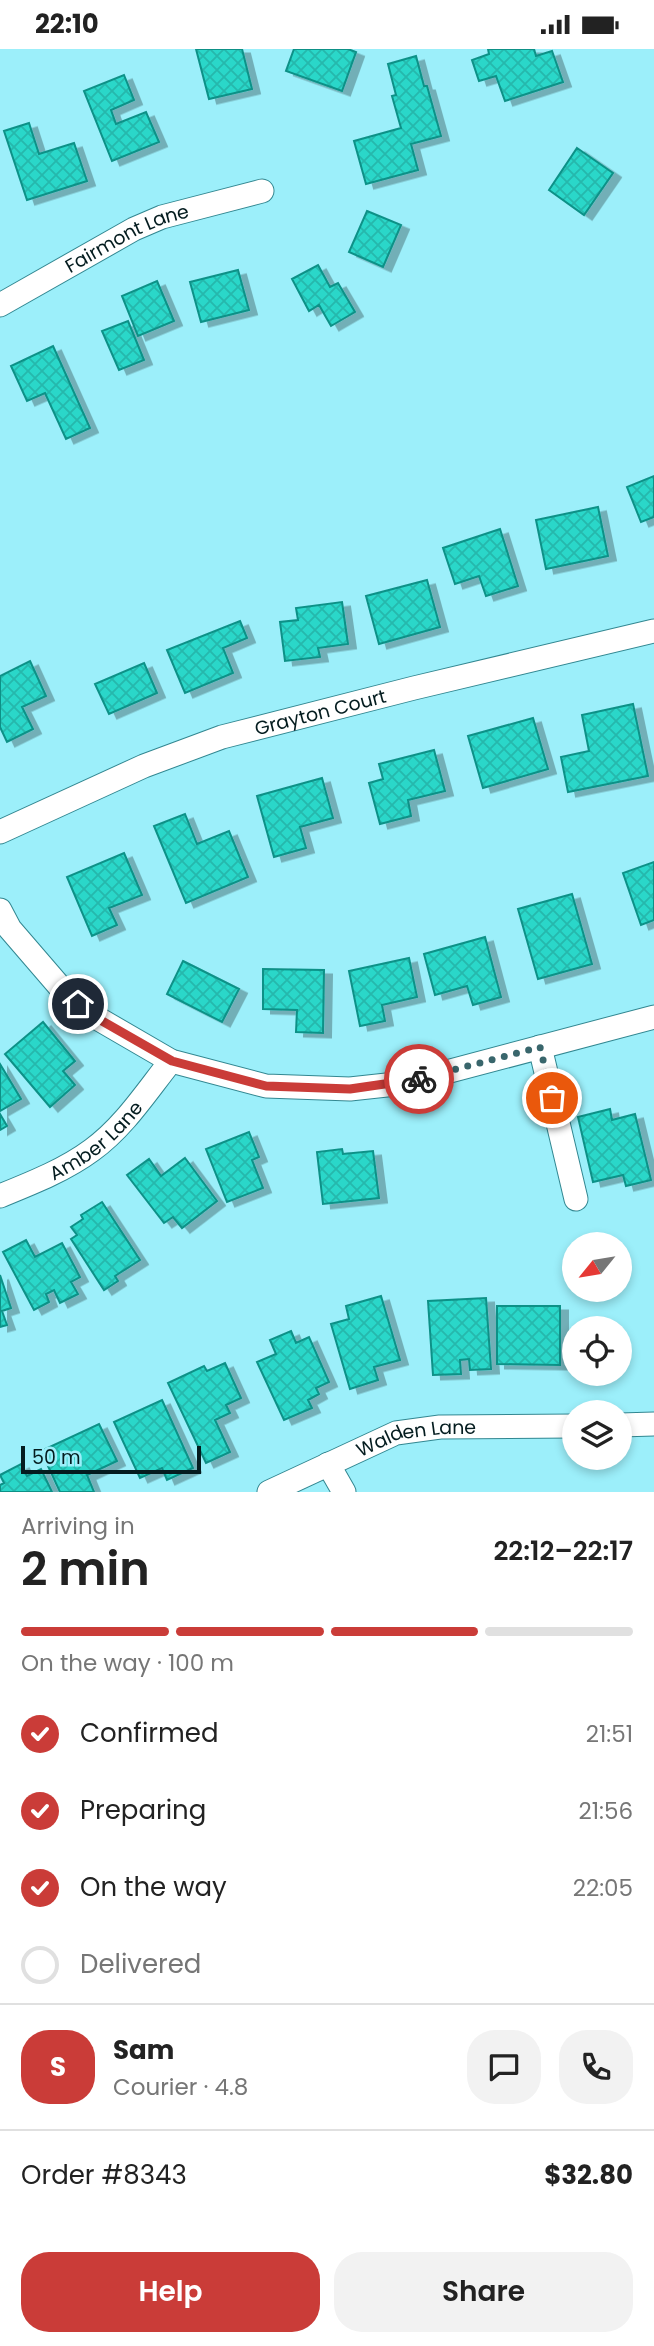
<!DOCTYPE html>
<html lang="en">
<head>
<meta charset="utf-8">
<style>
  :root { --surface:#fff; --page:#f2f2f2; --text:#222; --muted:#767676; --line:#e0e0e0; --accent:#ca3c38 }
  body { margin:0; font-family:Poppins,sans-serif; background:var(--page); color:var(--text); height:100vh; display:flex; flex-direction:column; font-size:26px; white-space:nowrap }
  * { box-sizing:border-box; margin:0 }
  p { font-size:23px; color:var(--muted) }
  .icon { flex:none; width:38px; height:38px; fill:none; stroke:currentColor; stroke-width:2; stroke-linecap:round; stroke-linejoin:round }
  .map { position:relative; height:1443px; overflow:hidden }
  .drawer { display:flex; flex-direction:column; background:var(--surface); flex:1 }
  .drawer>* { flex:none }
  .needle { width:46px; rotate:240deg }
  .fabs { position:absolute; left:562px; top:1183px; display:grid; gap:14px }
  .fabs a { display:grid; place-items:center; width:70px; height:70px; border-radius:50%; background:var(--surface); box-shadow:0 4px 10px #0003; font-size:35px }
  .scale { position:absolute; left:21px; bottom:18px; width:180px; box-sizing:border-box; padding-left:7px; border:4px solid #041c1f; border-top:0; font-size:19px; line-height:24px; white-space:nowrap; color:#041c1f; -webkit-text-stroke:5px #9ceffa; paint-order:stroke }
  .pin { position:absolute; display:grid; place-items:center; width:60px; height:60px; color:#fff; margin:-30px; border:4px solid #fff; border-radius:50%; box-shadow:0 2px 7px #0007 }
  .courier { position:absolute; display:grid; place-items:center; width:70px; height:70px; margin:-35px; border:5px solid #ca3c38; border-radius:50%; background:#fff; color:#222; box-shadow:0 2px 9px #0007 }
  .overview em { font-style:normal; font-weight:600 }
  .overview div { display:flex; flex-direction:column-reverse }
  .overview { display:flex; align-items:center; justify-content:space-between; height:119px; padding:0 21px }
  h1 { font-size:46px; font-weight:600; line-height:52px }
  .bar { display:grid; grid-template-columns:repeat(4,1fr); gap:10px 7px; align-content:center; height:84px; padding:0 21px }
  .bar i { height:9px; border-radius:5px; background:var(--line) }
  .bar .current { background:var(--accent) }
  .bar p { grid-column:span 4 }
  .line { display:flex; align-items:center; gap:18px; padding:0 21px; border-top:2px solid var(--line) }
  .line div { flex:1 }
  .round { display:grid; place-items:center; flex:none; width:74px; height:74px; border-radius:28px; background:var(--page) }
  ol { padding:0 21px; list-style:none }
  li { display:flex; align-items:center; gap:21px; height:77px }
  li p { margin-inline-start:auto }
  li .icon { padding:7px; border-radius:50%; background:var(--accent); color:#fff; stroke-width:4 }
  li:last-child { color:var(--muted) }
  li i { width:38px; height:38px; border:4px solid var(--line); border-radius:50% }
  .button { display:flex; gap:14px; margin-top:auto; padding:14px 21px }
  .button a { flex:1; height:80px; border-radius:28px; background:var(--accent); color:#fff; font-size:28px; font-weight:600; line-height:80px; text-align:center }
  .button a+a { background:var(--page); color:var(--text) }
  .status { display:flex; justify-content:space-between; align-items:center; height:49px; padding:0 35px; background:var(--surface); direction:ltr }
  .status svg { height:19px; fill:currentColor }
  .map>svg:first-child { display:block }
  .building { fill:url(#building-cross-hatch); stroke:#0c9187; stroke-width:2; filter:url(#shadow) }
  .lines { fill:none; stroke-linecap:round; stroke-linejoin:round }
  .street-casing { stroke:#328791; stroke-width:25 }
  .street { stroke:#fff; stroke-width:23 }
  .done { stroke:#39666c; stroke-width:7; stroke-dasharray:0 12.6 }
  .route { stroke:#ca3c38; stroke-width:9 }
  .labels { text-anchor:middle; stroke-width:7; stroke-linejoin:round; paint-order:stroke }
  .street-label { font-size:19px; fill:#041c1f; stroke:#9ceffa }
</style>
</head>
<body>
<div class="status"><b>22:10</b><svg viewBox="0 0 49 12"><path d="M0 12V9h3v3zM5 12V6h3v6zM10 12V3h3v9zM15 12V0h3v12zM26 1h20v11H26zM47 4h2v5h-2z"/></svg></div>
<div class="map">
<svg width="654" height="1443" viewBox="0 0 654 1443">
  <defs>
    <pattern id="building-cross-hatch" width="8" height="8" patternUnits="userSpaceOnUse" patternTransform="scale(1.75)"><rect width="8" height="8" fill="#2cd7c9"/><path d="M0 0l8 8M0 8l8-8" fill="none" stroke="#26b8ac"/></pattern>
    <filter id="shadow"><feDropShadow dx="8" dy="4.5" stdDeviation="0" flood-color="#0004"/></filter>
  </defs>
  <rect width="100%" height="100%" fill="#9ceffa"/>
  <path class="building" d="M196,0H242L252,40L209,50Z
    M294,0H348L356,3L342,42L286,22Z
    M488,0H534L536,7L552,2L563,33L505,52L496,27L479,32L472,11L489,5Z
    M416,7L424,37H427L441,87L411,95L418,121L366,135L354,92L401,79L392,47L396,46L388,15Z
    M124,26L134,51L111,61L116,75L146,63L159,93L112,112L84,42Z
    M29,74L39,105L74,94L87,132L27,151L4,82Z
    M577,99L613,124L584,166L549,141Z
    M367,162L401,176L383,218L349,203Z
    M318,216L330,238L338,234L355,263L331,277L319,256L309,262L292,230Z
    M238,221L249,261L201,273L190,233Z
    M157,232L174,272L138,287L122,247Z
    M128,272L144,311L119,321L102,282Z
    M53,297L90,379L66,390L45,344L27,352L11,317Z
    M654,427V468L641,473L627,438Z
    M598,458L608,507L546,520L536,471Z
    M500,480L518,537L486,547L479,527L455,535L443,499Z
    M427,531L440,578L379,595L366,547Z
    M342,553L348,595L318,599L320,608L285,612L280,573L298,571L296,559Z
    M240,572L247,589L223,599L233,624L185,644L167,601Z
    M30,612L46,647L22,658L33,680L7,693L0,678V627Z
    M144,614L157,644L109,665L95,635Z
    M633,655L648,727L568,743L561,708L589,702L582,666Z
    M533,669L548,720L483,739L468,687Z
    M434,701L445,742L408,751L411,767L380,775L369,734L383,730L379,715Z
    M322,729L333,769L300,778L306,799L274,808L257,747Z
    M185,765L197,795L229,782L248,828L186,854L154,777Z
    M124,804L142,846L109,859L117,876L92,887L67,828Z
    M654,813V871L641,876L623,824Z
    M572,845L592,915L538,930L518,860Z
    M485,888L501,948L473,956L467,937L435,946L424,905Z
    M409,909L417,948L382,956L385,972L360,977L349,922Z
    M183,912L239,940L222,973L167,945Z
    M263,920L324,921L323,984L296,983L297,961L263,960Z
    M43,973L75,1012L63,1022L75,1036L50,1058L5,1005Z
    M0,1015L21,1050L0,1062Z
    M610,1060L612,1071L635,1065L651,1131L626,1137L623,1126L593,1133L578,1068Z
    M0,1065L7,1077L0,1081Z
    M249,1083L259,1108L252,1111L263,1139L227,1153L206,1100Z
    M342,1100L343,1105L373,1102L379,1149L323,1155L317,1103Z
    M185,1109L217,1152L182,1179L173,1168L164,1174L127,1126L149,1110L161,1127Z
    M102,1153L140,1211L115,1227L118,1232L104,1241L71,1190L77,1186L71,1178L83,1170L81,1166Z
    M26,1191L35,1208L62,1194L80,1228L71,1233L78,1245L60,1254L54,1241L46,1245L49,1253L34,1261L3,1203Z
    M0,1226L11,1259L2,1262L7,1276L0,1278Z
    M381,1247L400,1311L374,1318L378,1331L350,1340L331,1275L349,1270L346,1257Z
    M486,1249L491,1320L470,1321L469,1310L460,1311L461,1325L433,1326L428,1252Z
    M497,1257H560V1316L497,1315Z
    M291,1282L296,1294L309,1288L329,1333L316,1339L319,1345L308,1351L312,1359L284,1371L257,1313L276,1305L270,1291Z
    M225,1314L241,1349L226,1356L230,1364L215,1371L230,1403L206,1414L168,1334L204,1317L207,1322Z
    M162,1351L193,1419L167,1431L162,1419L140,1429L114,1373Z
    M99,1375L117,1412L87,1426L94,1443H60L41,1402Z
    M21,1415L27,1427L41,1420L52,1443H0V1436L4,1434L0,1426Z"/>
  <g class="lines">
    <g class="street-casing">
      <g id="street">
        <path id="s1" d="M0,256L134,180L162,168L262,142"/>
        <path id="s2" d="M0,783L144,717L222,688L414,639L654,582"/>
        <path d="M0,861L10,880L66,945L90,965L171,1012L266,1037L350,1040L405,1034L654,968"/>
        <path d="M540,998L576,1150"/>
        <path id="s3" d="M0,1147C32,1134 65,1121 92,1101C124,1078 147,1042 171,1012"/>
        <path d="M620,1376L654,1375"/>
        <path d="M328,1415L344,1443"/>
        <path id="s4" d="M269,1443L396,1384L440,1378L574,1377"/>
      </g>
    </g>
    <use href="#street" class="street"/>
  </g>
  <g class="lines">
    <path class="done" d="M419,1030L540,998L552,1049"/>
    <path class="route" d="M78,955L90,965L172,1012L266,1037L350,1040L419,1030"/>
  </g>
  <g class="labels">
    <g class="street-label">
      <text dy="7" stroke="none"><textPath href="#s1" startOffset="144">Fairmont Lane</textPath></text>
      <text dy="7" stroke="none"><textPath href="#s2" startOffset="343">Grayton Court</textPath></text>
      <text dy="7" stroke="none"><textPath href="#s3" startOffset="112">Amber Lane</textPath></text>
      <text dy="7" stroke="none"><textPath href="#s4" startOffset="159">Walden Lane</textPath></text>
    </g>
  </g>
</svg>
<div class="fabs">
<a><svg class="needle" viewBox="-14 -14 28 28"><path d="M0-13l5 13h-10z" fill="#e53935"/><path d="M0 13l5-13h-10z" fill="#767676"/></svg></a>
<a><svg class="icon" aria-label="locate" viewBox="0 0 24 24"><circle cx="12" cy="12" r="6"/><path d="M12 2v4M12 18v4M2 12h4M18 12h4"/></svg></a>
<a><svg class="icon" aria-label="layers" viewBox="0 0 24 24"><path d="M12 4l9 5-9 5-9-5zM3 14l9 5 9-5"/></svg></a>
</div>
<div class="scale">50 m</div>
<div class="pin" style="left:552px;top:1049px;background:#ea580c"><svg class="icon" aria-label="bag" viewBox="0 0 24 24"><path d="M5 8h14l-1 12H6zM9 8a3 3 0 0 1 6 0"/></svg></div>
<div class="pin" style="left:78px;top:955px;background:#1f2937"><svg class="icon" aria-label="home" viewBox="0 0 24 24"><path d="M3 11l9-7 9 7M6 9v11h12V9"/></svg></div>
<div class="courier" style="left:419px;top:1030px"><svg class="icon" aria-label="bike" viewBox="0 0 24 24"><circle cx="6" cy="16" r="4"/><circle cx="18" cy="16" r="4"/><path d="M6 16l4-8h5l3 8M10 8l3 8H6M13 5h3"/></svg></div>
</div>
<section class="drawer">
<div class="overview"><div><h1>2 min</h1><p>Arriving in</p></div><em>22:12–22:17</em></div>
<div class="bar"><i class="current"></i><i class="current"></i><i class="current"></i><i></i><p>On the way · 100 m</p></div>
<ol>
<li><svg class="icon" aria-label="check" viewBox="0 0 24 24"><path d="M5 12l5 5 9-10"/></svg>Confirmed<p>21:51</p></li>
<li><svg class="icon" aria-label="check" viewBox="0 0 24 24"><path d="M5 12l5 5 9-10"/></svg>Preparing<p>21:56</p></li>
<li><svg class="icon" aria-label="check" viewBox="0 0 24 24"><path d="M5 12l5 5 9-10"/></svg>On the way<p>22:05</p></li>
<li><i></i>Delivered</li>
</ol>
<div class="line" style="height:126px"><b class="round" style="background:var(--accent);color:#fff">S</b><div><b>Sam</b><p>Courier · 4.8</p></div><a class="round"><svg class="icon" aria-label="chat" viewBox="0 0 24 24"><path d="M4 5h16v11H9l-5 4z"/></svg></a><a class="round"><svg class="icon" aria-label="phone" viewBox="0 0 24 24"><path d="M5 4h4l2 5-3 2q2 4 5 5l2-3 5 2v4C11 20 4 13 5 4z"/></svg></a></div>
<div class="line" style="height:91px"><div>Order #8343</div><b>$32.80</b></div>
<div class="button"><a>Help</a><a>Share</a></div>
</section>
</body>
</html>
